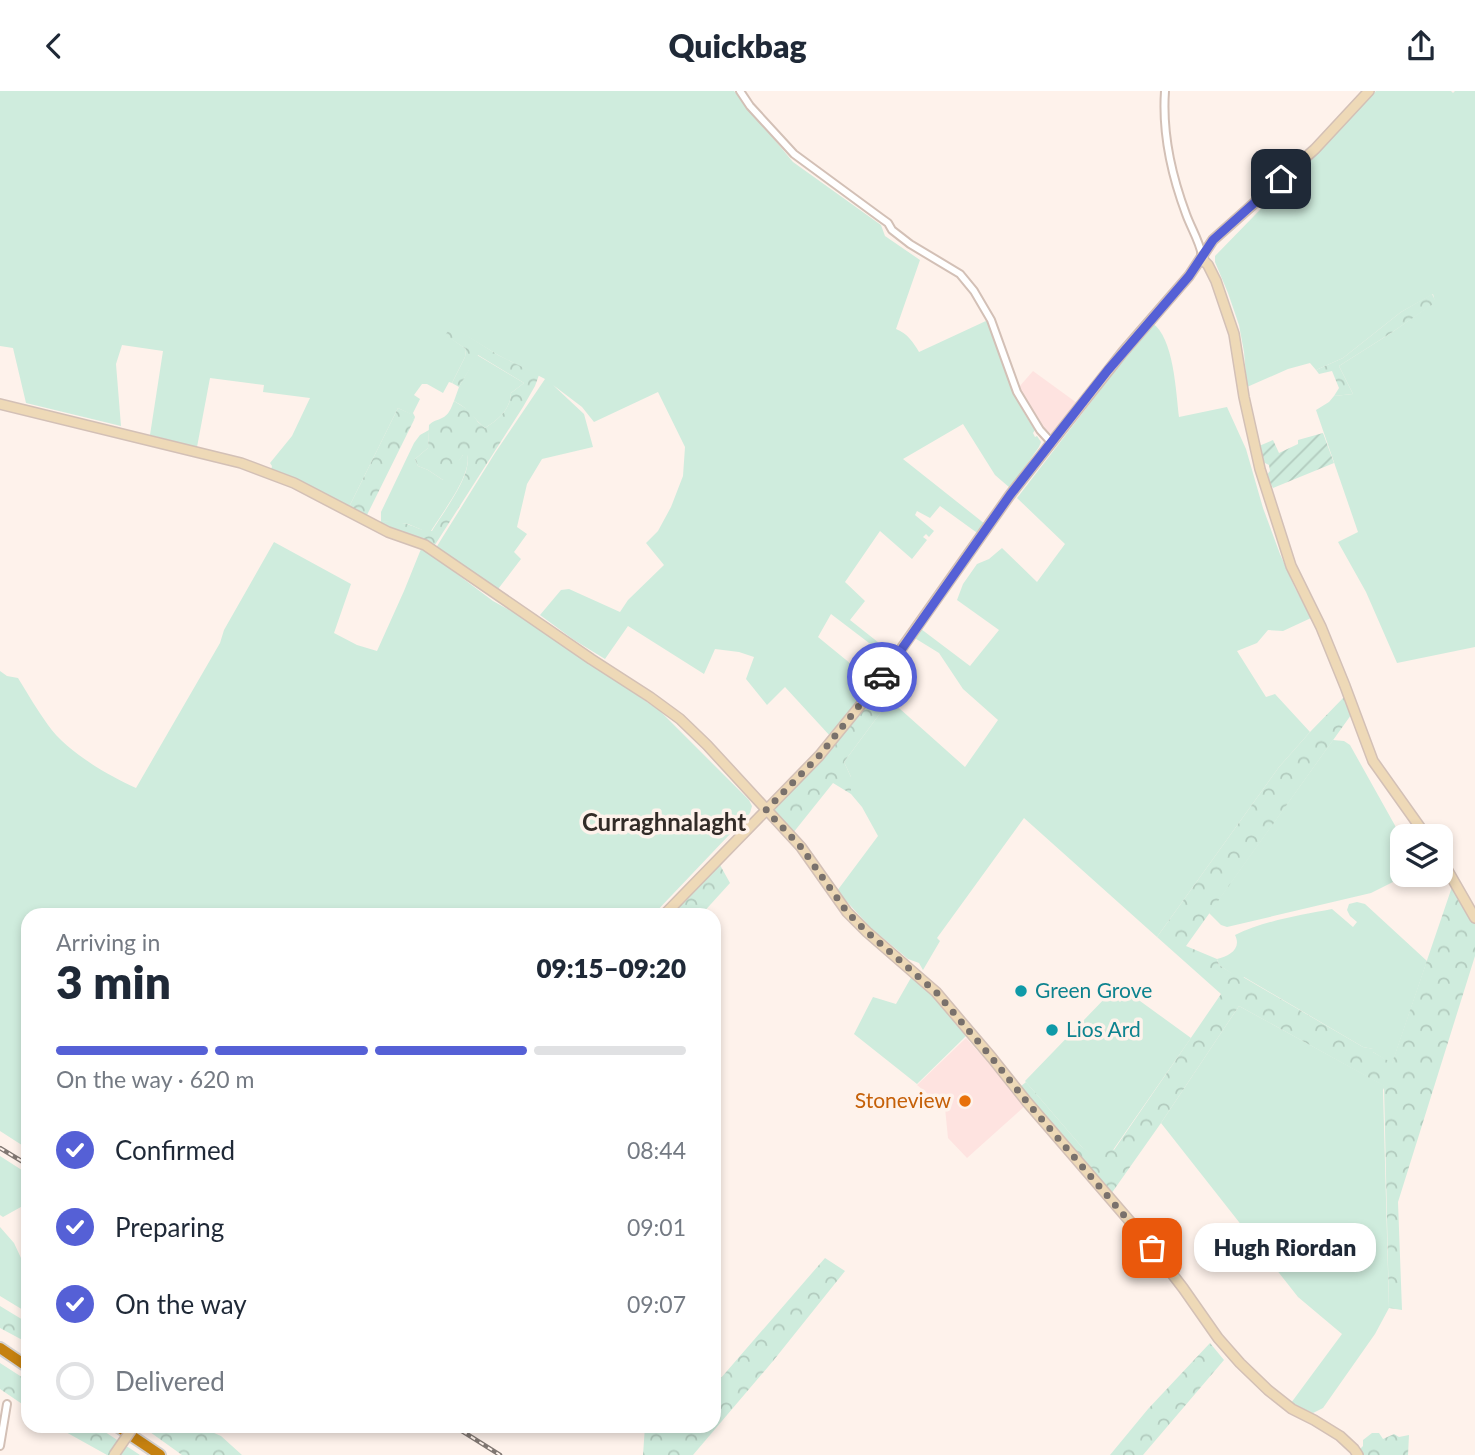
<!DOCTYPE html>
<html lang="en">
<head>
<meta charset="utf-8">
<style>
  :root { --surface:#fff; --page:#f6f6f7; --text:#1f2937; --muted:#747a83; --line:#e0e1e3; --accent:#5560d6 }
  body { margin:0; font-family:Lato,sans-serif; background:var(--page); color:var(--text); height:100vh; display:flex; flex-direction:column; font-size:26px; white-space:nowrap }
  * { box-sizing:border-box; margin:0 }
  p { font-size:23px; color:var(--muted) }
  .icon { flex:none; width:38px; height:38px; fill:none; stroke:currentColor; stroke-width:2; stroke-linecap:round; stroke-linejoin:round }
  .map { position:relative; flex:1; overflow:hidden }
  .details { position:absolute; left:21px; top:817px; width:700px; height:525px; display:flex; flex-direction:column; background:var(--surface); border-radius:21px; box-shadow:0 4px 10px #0003 }
  .details>* { flex:none }
  .controls { position:absolute; left:1390px; top:733px; display:grid; gap:14px }
  .controls a { display:grid; place-items:center; width:63px; height:63px; border-radius:14px; background:var(--surface); box-shadow:0 4px 10px #0003; font-size:35px }
  .pin { position:absolute; display:grid; place-items:center; width:60px; height:60px; color:#fff; margin:-30px; border-radius:14px; box-shadow:0 4px 10px #0006 }
  .courier { position:absolute; display:grid; place-items:center; width:70px; height:70px; margin:-35px; border:5px solid #5560d6; border-radius:50%; background:#fff; color:#222; box-shadow:0 2px 9px #0007 }
  .bubble { position:absolute; height:49px; border-radius:21px; background:var(--surface); box-shadow:0 4px 10px #0003; font-size:23px; font-weight:800; line-height:49px; text-align:center }
  .headline em { font-style:normal; font-weight:800 }
  .headline div { display:flex; flex-direction:column-reverse }
  .headline { display:flex; align-items:center; justify-content:space-between; height:119px; padding:0 35px }
  h1 { font-size:46px; font-weight:800; line-height:52px }
  .bar { display:grid; grid-template-columns:repeat(4,1fr); gap:10px 7px; align-content:center; height:84px; padding:0 35px }
  .bar i { height:9px; border-radius:5px; background:var(--line) }
  .bar .on { background:var(--accent) }
  .bar p { grid-column:span 4 }
  ol { padding:0 35px; list-style:none }
  li { display:flex; align-items:center; gap:21px; height:77px }
  li p { margin-inline-start:auto }
  li .icon { padding:7px; border-radius:50%; background:var(--accent); color:#fff; stroke-width:4 }
  li:last-child { color:var(--muted) }
  li i { width:38px; height:38px; border:4px solid var(--line); border-radius:50% }
  header { display:flex; justify-content:space-between; align-items:center; height:91px; padding:0 35px; background:var(--surface); font-size:32px; font-weight:800 }
  .map>svg:first-child { display:block }
  .commercial { fill:#fee3e0 }
  .grass { fill:#cfecdd }
  .forest { fill:url(#forest-crowns) }
  .garden { fill:url(#garden-furrows) }
  .lines { fill:none; stroke-linecap:round; stroke-linejoin:round }
  .street-casing { stroke:#d3c0b6; stroke-width:10 }
  .secondary-casing { stroke:#d3c0b6; stroke-width:12 }
  .highway-casing { stroke:#d2d0cf; stroke-width:14 }
  .street { stroke:#fff; stroke-width:6 }
  .secondary { stroke:#eed9b7; stroke-width:9 }
  .highway { stroke:#c58110; stroke-width:10 }
  .rail-casing { stroke:#807772; stroke-width:4.5 }
  .rail { stroke:#fef2eb; stroke-width:2; stroke-dasharray:5; stroke-linecap:butt }
  .secondary-bridge-casing { stroke:#d3c0b6; stroke-width:12; stroke-linecap:butt }
  .secondary-bridge { stroke:#eed9b7; stroke-width:9 }
  .done { stroke:#79716c; stroke-width:7; stroke-dasharray:0 12.6 }
  .route { stroke:#5560d6; stroke-width:9 }
  .culture-dot { fill:#0f9aa8; stroke:#fef2eb; stroke-width:2.5 }
  .food-dot { fill:#e8710a; stroke:#fef2eb; stroke-width:2.5 }
  .labels { text-anchor:middle; stroke-width:7; stroke-linejoin:round; paint-order:stroke }
  .culture-label { font-size:21px; fill:#0d838f; stroke:#fef2eb; text-anchor:start }
  .food-label { font-size:21px; fill:#c56008; stroke:#fef2eb; text-anchor:end }
  .quarter-label { font-size:24px; font-weight:bold; fill:#322b27; stroke:#fef2eb }
</style>
</head>
<body>
<header><svg class="icon" aria-label="back" viewBox="0 0 24 24"><path d="M15 5l-7 7 7 7"/></svg>Quickbag<svg class="icon" aria-label="share" viewBox="0 0 24 24"><path d="M12 15V3M7 8l5-5 5 5M5 13v7h14v-7"/></svg></header>
<div class="map">
<svg width="1475" height="1364" viewBox="0 0 1475 1364">
  <defs>
    <pattern id="forest-crowns" width="20" height="18" patternUnits="userSpaceOnUse" patternTransform="scale(1.75)"><rect width="20" height="18" fill="#cfecdd"/><path d="M2 6a3 3 0 1 1 6 0M12 15a3 3 0 1 1 6 0" fill="none" stroke="#b2cbbe"/></pattern>
    <pattern id="garden-furrows" width="10" height="10" patternUnits="userSpaceOnUse" patternTransform="scale(1.75)"><rect width="10" height="10" fill="#cfecdd"/><path d="M-1 1l2-2M0 10L10 0M9 11l2-2" fill="none" stroke="#b2cbbe"/></pattern>
  </defs>
  <rect width="100%" height="100%" fill="#fef2eb"/>
  <path class="commercial" d="M1033,280L1077,312L1053,344L1041,335L1019,296Z
    M966,947L1026,1014L967,1067L948,1047L945,1017L917,994Z"/>
  <path class="grass" d="M0,0H734L793,71L881,134L885,145L920,169L896,238C908,243 913,251 919,261L988,229C1001,270 1010,303 1035,339L1033,342L1035,346L1037,345L1041,351L1039,356L1010,397L995,384L963,333L903,368L985,433L980,444L940,415L930,427L917,420L915,424L934,440L929,446L926,443L923,446L927,449L912,468L880,440L845,491L865,510L850,529L893,563L890,568L831,523L818,546L873,591L831,646L785,596L767,614L746,588L754,566L739,561L715,558L704,583L628,535L605,568L574,549L540,524L561,499L569,498L620,521L628,509L664,474L646,452L658,440L671,416L683,385L685,356L658,301L594,331L582,316L553,294L584,323L593,356L542,368L527,393L517,436L527,443L514,461L521,468L495,502L434,460L495,362L545,288L498,264L452,236L446,244L466,258L465,266L452,292L449,291L443,302L427,293H422L414,304L420,308L413,322L415,326L414,329L410,323L398,317L349,416L271,379L272,375L270,372L292,345L310,307L263,301L264,294L210,287L197,356L150,344L163,260L122,254L116,273L121,335L26,312L13,257L0,255Z
    M1376,0H1451L1453,2L1455,0H1475V556L1397,572L1366,501L1338,451L1358,441L1316,319L1329,311L1334,305L1353,303L1339,275L1391,242L1435,211L1433,203L1401,221L1343,267L1316,279L1310,272L1288,278L1247,296L1244,261L1239,234L1228,202L1215,171V165Z
    M1152,232C1174,246 1176,302 1179,326L1227,316L1246,358L1263,417L1280,463L1295,497L1311,527L1283,540L1268,539L1257,552L1237,560L1266,606L1275,603L1310,641L1279,676L1157,846L1024,727L937,847L940,850L923,879L919,872L908,868L871,837L837,800L878,745L862,716L851,703V686L844,671L890,609L965,676L998,629L963,598L939,562L913,546L921,538L970,575L999,539L957,509L963,493L977,473L989,468L1002,457L1037,491L1065,453L1017,407Z
    M477,264L524,292L511,302C510,319 499,328 485,337C472,326 471,319 454,310L459,296Z
    M429,339L428,357L415,368L418,375L428,379L443,389L463,364L467,363C473,383 442,422 431,440L427,441L408,433L381,430V421L414,352L420,344Z
    M274,451L351,493L334,542L357,554L377,560L404,500L421,458L425,459L493,510L531,531L660,620L749,709L752,715L750,722L653,824H28V1058L0,1040V580L7,585L18,587C28,603 37,619 48,634C66,660 107,684 136,697L220,552L224,539Z
    M1333,649L1344,650L1350,654L1402,747V784H1407L1371,802L1227,836L1221,834L1209,822Z
    M1357,811L1365,813L1427,870L1392,973L1373,961V958L1363,956L1244,886L1241,889L1219,874L1217,868C1229,865 1242,858 1235,844C1263,830 1301,824 1332,818L1353,836L1357,831L1350,825L1347,819L1349,813Z
    M912,885L934,904L966,945L917,993L854,943L873,906L896,913Z
    M1110,902L1120,911L1129,902L1191,947L1113,1059L1091,1064L1081,1055L1025,990Z
    M1239,915L1385,995L1383,999L1389,1217L1375,1243L1323,1317L1313,1322L1291,1312L1342,1243L1298,1206L1161,1032Z
    M0,1065L28,1083V1112L3,1126L0,1124Z
    M0,1136L14,1152L28,1182V1222L0,1205Z"/>
  <path class="forest" d="M1432,203L1436,211L1391,242L1339,275L1353,303L1334,305L1339,297L1332,280L1319,283L1316,279L1343,267L1401,221Z
    M452,235L498,264L539,284L535,295L523,316L433,457L379,433L381,430C390,430 399,431 407,433C416,436 422,440 432,440C442,423 473,383 467,364H463L458,371L459,381L451,387L443,389L428,379L418,375L415,368L428,357L429,334C434,329 436,330 442,327C449,324 451,317 454,310L470,320L478,331L485,337C499,328 510,319 511,302L524,292L478,264L459,296L452,292L465,266L466,258L445,244Z
    M398,317L411,323L414,329L367,424L349,416Z
    M873,599L890,609L844,671L851,686V703L833,692L793,742L774,723L773,719L822,670Z
    M1345,605L1351,624L1186,855L1217,868L1219,874L1241,888L1243,886L1363,956L1374,958L1373,961L1392,972L1454,790L1475,827V865L1398,1111L1402,1219L1389,1217L1384,995L1239,915L1161,1032L1111,1103L1020,996L1026,991L1081,1055L1091,1063L1095,1058L1106,1054L1114,1059L1221,903L1157,846L1279,676L1310,641Z
    M720,774L730,792L701,824H670Z
    M825,1167L845,1180L773,1270L693,1364H643L645,1335H666L670,1338L677,1339L680,1335H714V1295Z
    M0,1215L28,1232V1252L0,1237Z
    M1210,1252L1224,1269L1143,1364H1110L1148,1318Z
    M0,1272L28,1290V1317L0,1298Z
    M55,1335H96L140,1364H107Z
    M198,1335L221,1345L242,1364H182L143,1336Z
    M1372,1342H1379L1383,1348L1394,1343L1399,1346L1409,1344L1408,1364H1363L1360,1358L1363,1355V1349Z"/>
  <path class="garden" d="M1323,342L1334,372L1273,397L1266,385L1270,380L1269,374L1263,371L1259,355L1273,349L1279,362L1298,353V349Z"/>
  <g class="lines">
    <g class="street-casing">
      <path id="street" d="M740,0L750,15L794,63L881,127L888,132L892,139L910,153L960,183L974,200L991,229L1017,301L1040,339L1051,351
        M1165,0C1162,43 1171,83 1186,123C1191,137 1199,149 1202,164
        M0,1355L7,1313"/>
    </g>
    <g class="secondary-casing">
      <path id="secondary" d="M1202,164L1204,170L1208,174L1216,190L1234,243L1244,306L1260,378L1291,475L1321,536L1345,595L1373,670L1427,746
        M0,313L241,372L294,392L388,441L425,454L591,568L650,606L680,628L707,654L801,756L847,821L867,841L936,901L992,967L1027,1011L1146,1149L1183,1197L1218,1247L1240,1272L1268,1299L1292,1318L1314,1329L1340,1345L1354,1358L1358,1364
        M1440,766L1475,827
        M664,824L819,665L868,605L1010,404L1123,261L1189,185L1213,149L1315,58L1369,0"/>
    </g>
    <g class="highway-casing">
      <path id="highway" d="M0,1257L28,1276
        M117,1335L160,1364"/>
    </g>
    <use href="#street" class="street"/>
    <use href="#secondary" class="secondary"/>
    <use href="#highway" class="highway"/>
    <g class="rail-casing">
      <path id="rail" d="M0,1057L28,1074
        M454,1335L500,1364"/>
    </g>
    <use href="#rail" class="rail"/>
    <g class="secondary-bridge-casing">
      <path id="secondary-bridge" d="M114,1364L134,1335"/>
    </g>
    <use href="#secondary-bridge" class="secondary-bridge"/>
  </g>
  <g class="lines">
    <path class="done" d="M882,586L819,665L766,719L801,756L847,821L867,841L936,901L992,967L1027,1011L1152,1157"/>
    <path class="route" d="M882,586L1010,404L1108,279L1189,185L1213,149L1281,88"/>
  </g>
  <g class="culture-dot">
    <circle cx="1021" cy="900" r="7"/>
    <circle cx="1052" cy="939" r="7"/>
  </g>
  <circle class="food-dot" cx="965" cy="1010" r="7"/>
  <g class="labels">
    <g class="culture-label">
      <text x="1035" y="907">Green Grove</text>
      <text x="1066" y="946">Lios Ard</text>
    </g>
    <g class="food-label">
      <text x="951" y="1017">Stoneview</text>
    </g>
    <g class="quarter-label">
      <text x="664" y="740">Curraghnalaght</text>
    </g>
  </g>
</svg>
<div class="controls">
<a><svg class="icon" aria-label="layers" viewBox="0 0 24 24"><path d="M12 4l9 5-9 5-9-5zM3 14l9 5 9-5"/></svg></a>
</div>
<div class="pin" style="left:1152px;top:1157px;background:#ea580c"><svg class="icon" aria-label="bag" viewBox="0 0 24 24"><path d="M5 8h14l-1 12H6zM9 8a3 3 0 0 1 6 0"/></svg></div>
<div class="pin" style="left:1281px;top:88px;background:#1f2937"><svg class="icon" aria-label="home" viewBox="0 0 24 24"><path d="M3 11l9-7 9 7M6 9v11h12V9"/></svg></div>
<div class="courier" style="left:882px;top:586px"><svg class="icon" aria-label="car" viewBox="0 0 24 24"><path d="M5 17H2v-5l4-1 3-4h7l3 4 3 1v5h-3M9 17h6M6 11h13"/><circle cx="7" cy="17" r="2"/><circle cx="17" cy="17" r="2"/></svg></div>
<div class="bubble" style="left:1194px;top:1132px;width:182px">Hugh Riordan</div>
<section class="details">
<div class="headline"><div><h1>3 min</h1><p>Arriving in</p></div><em>09:15–09:20</em></div>
<div class="bar"><i class="on"></i><i class="on"></i><i class="on"></i><i></i><p>On the way · 620 m</p></div>
<ol>
<li><svg class="icon" aria-label="check" viewBox="0 0 24 24"><path d="M5 12l5 5 9-10"/></svg>Confirmed<p>08:44</p></li>
<li><svg class="icon" aria-label="check" viewBox="0 0 24 24"><path d="M5 12l5 5 9-10"/></svg>Preparing<p>09:01</p></li>
<li><svg class="icon" aria-label="check" viewBox="0 0 24 24"><path d="M5 12l5 5 9-10"/></svg>On the way<p>09:07</p></li>
<li><i></i>Delivered</li>
</ol>
</section>
</div>
</body>
</html>
